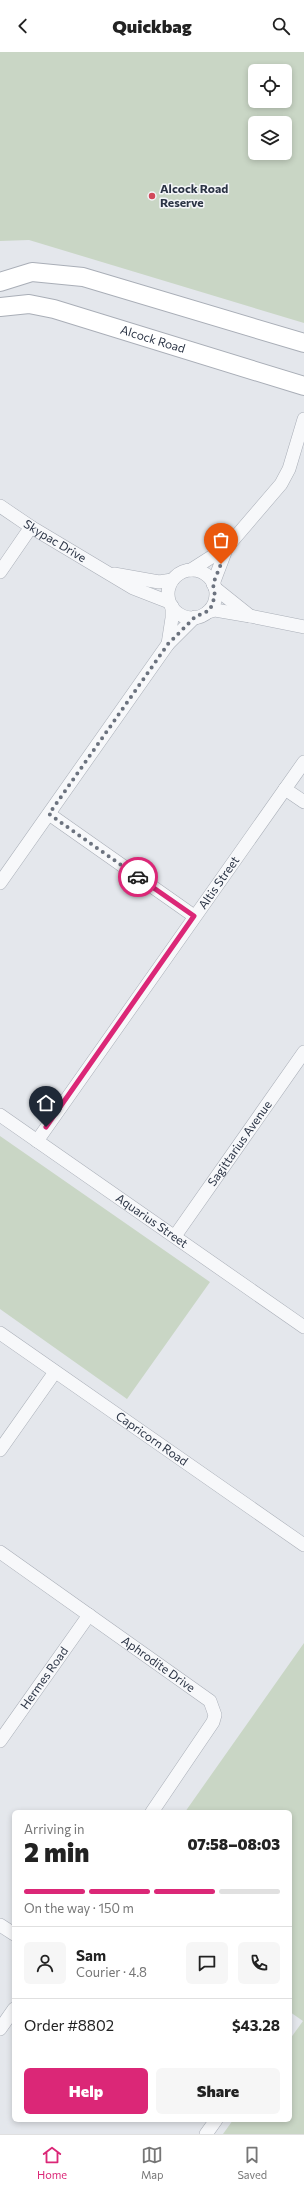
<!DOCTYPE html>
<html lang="en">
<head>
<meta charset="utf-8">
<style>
  :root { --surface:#fff; --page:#f6f6f6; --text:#222; --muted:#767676; --line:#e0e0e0; --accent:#db2777 }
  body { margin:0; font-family:Commissioner,sans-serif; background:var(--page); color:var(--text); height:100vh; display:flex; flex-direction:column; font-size:15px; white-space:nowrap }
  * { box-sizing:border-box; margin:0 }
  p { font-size:13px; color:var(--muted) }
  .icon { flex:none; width:22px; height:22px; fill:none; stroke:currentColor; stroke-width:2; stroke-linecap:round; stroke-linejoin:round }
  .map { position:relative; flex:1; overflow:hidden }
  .sheet { position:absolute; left:12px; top:1758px; width:280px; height:312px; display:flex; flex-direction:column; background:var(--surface); border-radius:6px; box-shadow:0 2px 6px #0003 }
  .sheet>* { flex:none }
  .fabs { position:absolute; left:248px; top:12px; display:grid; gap:8px }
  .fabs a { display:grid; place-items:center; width:44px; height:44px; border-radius:6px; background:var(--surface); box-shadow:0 2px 6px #0003; font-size:20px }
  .pin { position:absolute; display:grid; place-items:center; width:34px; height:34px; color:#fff; margin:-41px -17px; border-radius:50% 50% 50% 0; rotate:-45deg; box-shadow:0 0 4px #0007 }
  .pin .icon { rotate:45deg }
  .courier { position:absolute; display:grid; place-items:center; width:40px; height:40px; margin:-20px; border:3px solid #db2777; border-radius:50%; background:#fff; color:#222; box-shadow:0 1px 5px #0007 }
  .overview em { font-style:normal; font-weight:800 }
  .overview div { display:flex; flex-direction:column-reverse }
  .overview { display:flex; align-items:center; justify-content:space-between; height:68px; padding:0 12px }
  h1 { font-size:26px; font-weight:800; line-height:30px }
  .bar { display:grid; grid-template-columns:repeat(4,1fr); gap:6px 4px; align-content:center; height:48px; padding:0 12px }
  .bar i { height:5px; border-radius:3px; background:var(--line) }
  .bar .selected { background:var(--accent) }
  .bar p { grid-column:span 4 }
  .line { display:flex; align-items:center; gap:10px; padding:0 12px; border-top:1px solid var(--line) }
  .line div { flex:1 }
  .round { display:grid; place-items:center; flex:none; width:42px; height:42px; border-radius:6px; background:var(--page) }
  .button { display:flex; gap:8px; margin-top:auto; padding:8px 12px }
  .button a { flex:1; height:46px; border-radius:6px; background:var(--accent); color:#fff; font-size:16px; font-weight:800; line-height:46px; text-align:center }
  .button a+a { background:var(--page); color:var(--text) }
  header { display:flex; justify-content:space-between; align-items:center; height:52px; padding:0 12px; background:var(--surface); font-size:18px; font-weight:800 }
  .dock { display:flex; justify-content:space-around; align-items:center; height:56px; border-top:1px solid var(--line); background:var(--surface); font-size:11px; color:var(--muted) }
  .dock a { display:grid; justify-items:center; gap:2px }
  .dock .selected { color:var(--accent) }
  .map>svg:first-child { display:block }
  .green { fill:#c9d6c5; fill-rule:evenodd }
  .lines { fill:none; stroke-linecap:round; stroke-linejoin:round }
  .street-casing { stroke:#a9aeb7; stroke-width:14 }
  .secondary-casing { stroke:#a9aeb7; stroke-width:20 }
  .street { stroke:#f7f8fa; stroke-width:13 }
  .secondary { stroke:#fff; stroke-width:18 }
  .done { stroke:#6c737f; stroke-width:4; stroke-dasharray:0 7.2 }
  .route { stroke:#db2777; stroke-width:5 }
  .poi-dot { fill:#d1495b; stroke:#f4f6f9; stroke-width:1.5 }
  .labels { text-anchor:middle; stroke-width:3; stroke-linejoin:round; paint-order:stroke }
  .poi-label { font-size:12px; font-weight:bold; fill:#2b3445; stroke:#f4f6f9; text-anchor:start }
  .street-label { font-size:12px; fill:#2b3445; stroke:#f4f6f9 }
</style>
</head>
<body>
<header><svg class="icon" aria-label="back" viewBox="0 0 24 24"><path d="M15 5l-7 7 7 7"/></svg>Quickbag<svg class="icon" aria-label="search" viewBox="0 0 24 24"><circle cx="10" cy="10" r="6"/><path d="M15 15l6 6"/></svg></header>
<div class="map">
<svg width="304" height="2082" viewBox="0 0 304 2082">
  <rect width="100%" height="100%" fill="#e4e7ec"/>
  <path class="green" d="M0,0H304V271L29,188L0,189ZM255,19H285V49H255ZM255,71H285V101H255Z
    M0,1084L210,1230L127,1347L0,1257Z
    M304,1591V2082H223L233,2068H290V1987L303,1969L290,1960V1760H185Z"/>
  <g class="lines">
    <g class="street-casing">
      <g id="street">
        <path id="s1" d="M0,454L31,475L133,536L169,550"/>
        <path d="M191,518L227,495L281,432L289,417L304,367"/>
        <circle cx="192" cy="542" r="24"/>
        <path d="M0,520L31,475"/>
        <path d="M114,522L159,530L172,528"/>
        <path d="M213,532L227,495"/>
        <path d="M215,536L250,564"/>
        <path d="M208,560L215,558L250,564L304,575"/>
        <path d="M168,592L172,566V554"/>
        <path d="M285,737L304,750"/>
        <path d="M49,762L194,864"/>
        <path d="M0,831L168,592L195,565"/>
        <path id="s2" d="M0,1063L304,1275"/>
        <path id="s3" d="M37,1089L304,710"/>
        <path id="s4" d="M175,1184L304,1000"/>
        <path id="s5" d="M0,1281L304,1493"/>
        <path d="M0,1398L55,1320"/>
        <path id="s6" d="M0,1500L210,1649L215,1663L213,1670L152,1760"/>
        <path id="s7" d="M0,1689L89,1563"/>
        <path d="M0,1873L14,1882"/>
        <path d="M0,1977L14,1957"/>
        <path d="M206,2082L216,2068"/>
      </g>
    </g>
    <g class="secondary-casing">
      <g id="secondary">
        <path d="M0,230L32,220L83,225L304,291"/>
        <path id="s8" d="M0,255L29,252L54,257L304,334"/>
      </g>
    </g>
    <use href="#street" class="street"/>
    <use href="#secondary" class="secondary"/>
  </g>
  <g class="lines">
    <path class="done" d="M138,825L49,762L168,592L195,565L210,558L215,544L213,532L221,512"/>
    <path class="route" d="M46,1075L194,864L138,825"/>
  </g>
  <circle class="poi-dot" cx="152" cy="144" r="4"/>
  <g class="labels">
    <g class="poi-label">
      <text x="160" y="141">Alcock Road<tspan x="160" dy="14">Reserve</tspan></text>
    </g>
    <g class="street-label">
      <text dy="4" stroke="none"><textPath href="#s8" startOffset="158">Alcock Road</textPath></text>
      <text dy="4" stroke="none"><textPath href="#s1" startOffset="65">Skypac Drive</textPath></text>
      <text dy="4" stroke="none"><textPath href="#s3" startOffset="316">Altis Street</textPath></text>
      <text dy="4" stroke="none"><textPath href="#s4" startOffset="113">Sagittarius Avenue</textPath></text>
      <text dy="4" stroke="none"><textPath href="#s2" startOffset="185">Aquarius Street</textPath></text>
      <text dy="4" stroke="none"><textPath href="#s5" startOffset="185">Capricorn Road</textPath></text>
      <text dy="4" stroke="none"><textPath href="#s6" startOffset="194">Aphrodite Drive</textPath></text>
      <text dy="4" stroke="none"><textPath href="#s7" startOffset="77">Hermes Road</textPath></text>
    </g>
  </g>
</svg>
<div class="fabs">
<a><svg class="icon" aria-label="locate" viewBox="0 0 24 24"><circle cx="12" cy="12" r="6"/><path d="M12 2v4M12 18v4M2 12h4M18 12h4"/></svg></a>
<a><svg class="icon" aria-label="layers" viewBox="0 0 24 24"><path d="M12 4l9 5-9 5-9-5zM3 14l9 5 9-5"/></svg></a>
</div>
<div class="pin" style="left:221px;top:512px;background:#ea580c"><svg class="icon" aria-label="bag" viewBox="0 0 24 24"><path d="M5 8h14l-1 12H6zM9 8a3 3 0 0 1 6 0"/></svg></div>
<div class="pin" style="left:46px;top:1075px;background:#1f2937"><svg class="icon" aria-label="home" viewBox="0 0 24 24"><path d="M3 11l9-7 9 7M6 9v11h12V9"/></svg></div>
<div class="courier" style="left:138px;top:825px"><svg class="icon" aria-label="car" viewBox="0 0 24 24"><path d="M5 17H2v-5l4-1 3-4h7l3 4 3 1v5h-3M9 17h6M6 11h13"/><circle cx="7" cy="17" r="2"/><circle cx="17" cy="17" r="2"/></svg></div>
<section class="sheet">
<div class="overview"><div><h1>2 min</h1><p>Arriving in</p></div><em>07:58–08:03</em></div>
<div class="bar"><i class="selected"></i><i class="selected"></i><i class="selected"></i><i></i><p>On the way · 150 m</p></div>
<div class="line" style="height:72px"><a class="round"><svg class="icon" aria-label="person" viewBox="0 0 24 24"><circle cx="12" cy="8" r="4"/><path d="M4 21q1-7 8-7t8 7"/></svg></a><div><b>Sam</b><p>Courier · 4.8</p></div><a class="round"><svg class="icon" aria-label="chat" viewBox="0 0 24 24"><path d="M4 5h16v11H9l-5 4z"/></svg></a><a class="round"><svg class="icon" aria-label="phone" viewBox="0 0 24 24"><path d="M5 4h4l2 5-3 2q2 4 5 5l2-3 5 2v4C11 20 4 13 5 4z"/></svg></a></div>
<div class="line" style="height:52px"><div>Order #8802</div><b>$43.28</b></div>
<div class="button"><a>Help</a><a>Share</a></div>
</section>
</div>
<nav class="dock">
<a class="selected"><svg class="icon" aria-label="home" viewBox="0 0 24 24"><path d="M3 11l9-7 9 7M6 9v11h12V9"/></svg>Home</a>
<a><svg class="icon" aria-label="map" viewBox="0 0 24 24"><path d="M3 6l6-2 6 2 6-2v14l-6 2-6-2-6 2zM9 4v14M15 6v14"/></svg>Map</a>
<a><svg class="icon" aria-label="saved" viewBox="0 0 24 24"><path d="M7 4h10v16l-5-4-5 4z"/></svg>Saved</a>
</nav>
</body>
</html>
